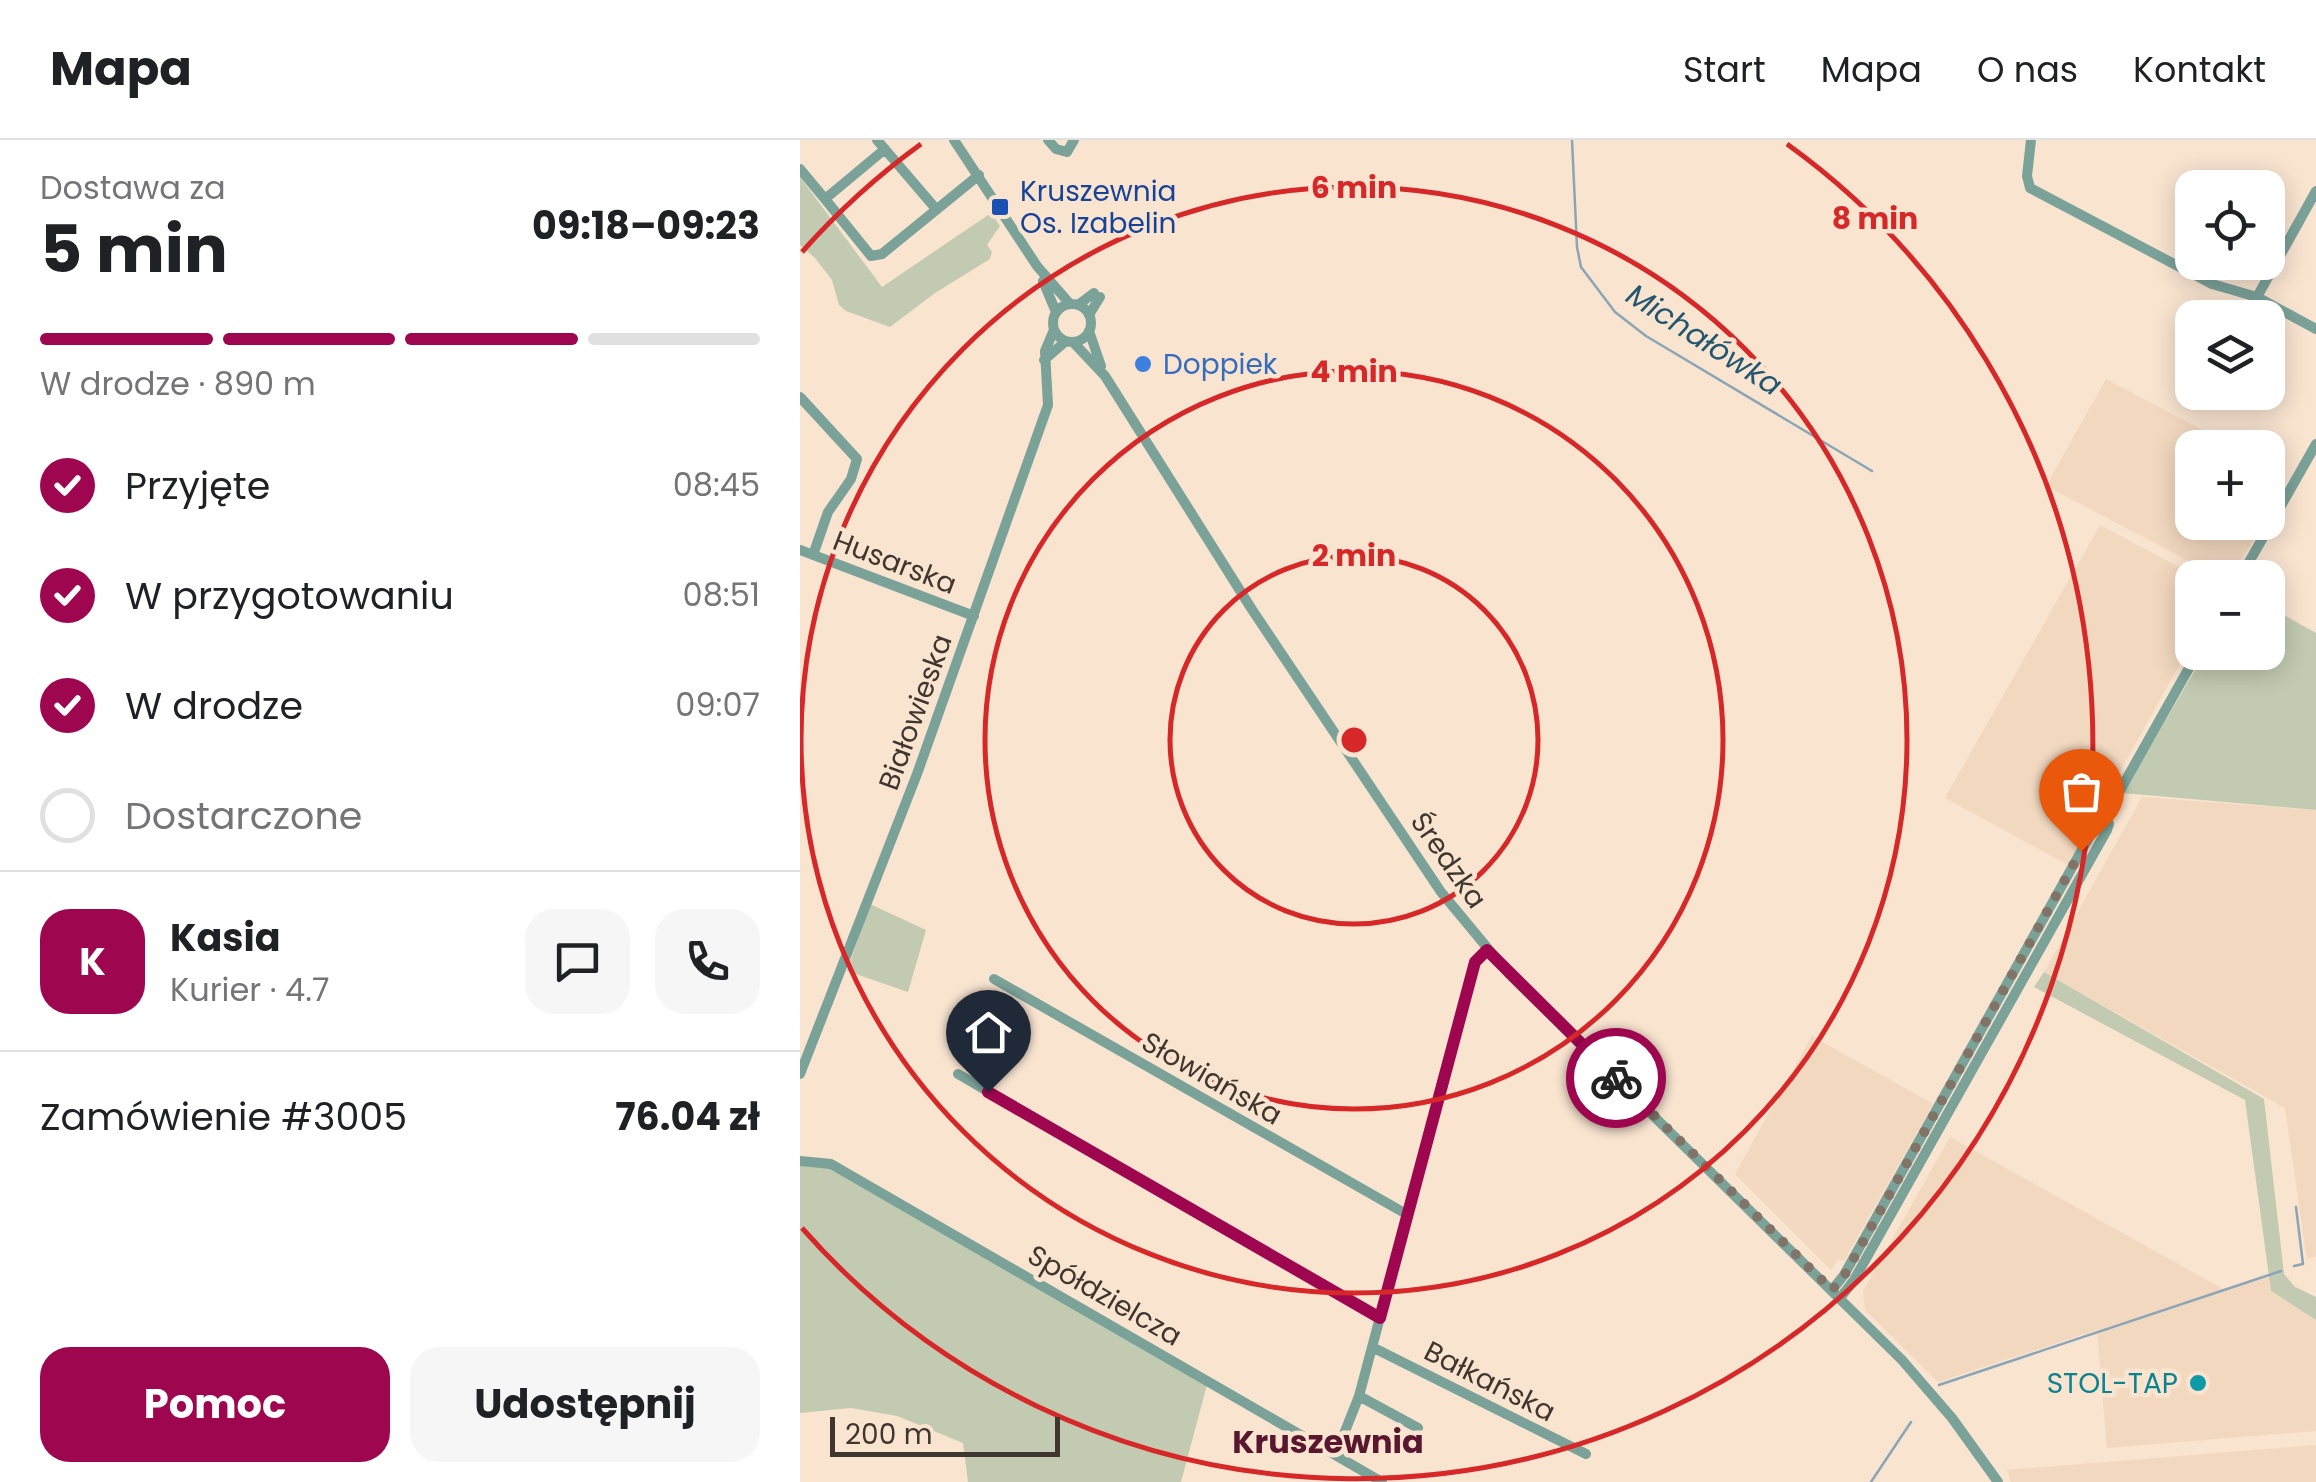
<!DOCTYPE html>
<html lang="pl">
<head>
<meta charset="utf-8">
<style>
  :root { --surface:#fff; --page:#f6f6f6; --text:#202124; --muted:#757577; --line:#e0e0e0; --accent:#9e064f }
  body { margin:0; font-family:Poppins,sans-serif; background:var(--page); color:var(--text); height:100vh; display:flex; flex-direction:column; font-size:38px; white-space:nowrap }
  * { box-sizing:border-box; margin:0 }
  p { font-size:32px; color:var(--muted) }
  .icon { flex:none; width:55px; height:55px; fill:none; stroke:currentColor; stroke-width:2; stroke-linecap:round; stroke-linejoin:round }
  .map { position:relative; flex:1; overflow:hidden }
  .drawer { display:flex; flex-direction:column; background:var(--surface); width:800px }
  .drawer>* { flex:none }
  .fabs { position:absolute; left:1375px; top:30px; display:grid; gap:20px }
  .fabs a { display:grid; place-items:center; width:110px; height:110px; border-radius:20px; background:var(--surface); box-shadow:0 5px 25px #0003; font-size:50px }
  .scale { position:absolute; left:30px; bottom:25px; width:230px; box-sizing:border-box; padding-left:10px; border:5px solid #3f362f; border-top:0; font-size:28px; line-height:35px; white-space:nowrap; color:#3f362f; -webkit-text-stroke:8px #f9e4d0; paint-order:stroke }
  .pin { position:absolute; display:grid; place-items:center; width:85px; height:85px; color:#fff; margin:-102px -42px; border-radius:50% 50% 50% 0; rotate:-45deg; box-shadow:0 0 10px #0007 }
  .pin .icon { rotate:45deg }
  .courier { position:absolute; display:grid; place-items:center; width:100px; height:100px; margin:-50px; border:8px solid #9e064f; border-radius:50%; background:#fff; color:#222; box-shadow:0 2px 12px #0007 }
  .summary em { font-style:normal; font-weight:700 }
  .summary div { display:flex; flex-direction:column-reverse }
  .summary { display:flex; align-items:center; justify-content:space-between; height:170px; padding:0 40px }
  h1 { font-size:65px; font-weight:700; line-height:75px }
  .bar { display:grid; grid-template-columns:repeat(4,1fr); gap:15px 10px; align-content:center; height:120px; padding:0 40px }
  .bar i { height:12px; border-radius:8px; background:var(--line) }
  .bar .on { background:var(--accent) }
  .bar p { grid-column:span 4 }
  .line { display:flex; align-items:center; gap:25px; padding:0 40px; border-top:2px solid var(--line) }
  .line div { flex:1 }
  .round { display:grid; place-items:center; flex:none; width:105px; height:105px; border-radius:30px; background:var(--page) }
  ol { padding:0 40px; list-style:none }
  li { display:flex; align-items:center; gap:30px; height:110px }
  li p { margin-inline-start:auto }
  li .icon { padding:10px; border-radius:50%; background:var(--accent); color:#fff; stroke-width:4 }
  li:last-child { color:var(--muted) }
  li i { width:55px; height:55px; border:5px solid var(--line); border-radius:50% }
  .action { display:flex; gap:20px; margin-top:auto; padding:20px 40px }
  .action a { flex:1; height:115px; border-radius:30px; background:var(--accent); color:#fff; font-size:40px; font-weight:700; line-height:115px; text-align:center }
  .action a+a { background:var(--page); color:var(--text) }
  header { display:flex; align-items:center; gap:60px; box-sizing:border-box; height:140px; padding:0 50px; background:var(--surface); border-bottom:2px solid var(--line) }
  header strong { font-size:48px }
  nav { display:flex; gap:55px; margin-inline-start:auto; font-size:35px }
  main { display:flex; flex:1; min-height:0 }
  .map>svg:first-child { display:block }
  .built { fill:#f2d8bf }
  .green { fill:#c2cbb1 }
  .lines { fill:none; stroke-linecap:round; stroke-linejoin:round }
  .stream { stroke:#89a5b7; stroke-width:2.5 }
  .minor { stroke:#7ba299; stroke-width:10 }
  .done { stroke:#807367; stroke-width:10; stroke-dasharray:0 18 }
  .route { stroke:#9e064f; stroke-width:12 }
  .ring { fill:none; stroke:#d62828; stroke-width:5 }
  .transit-dot { fill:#1a4fb4; stroke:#f9e4d0; stroke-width:4 }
  .shop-dot { fill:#3f7fe0; stroke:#f9e4d0; stroke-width:4 }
  .culture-dot { fill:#0f9aa8; stroke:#f9e4d0; stroke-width:4 }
  .labels { text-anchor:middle; stroke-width:9; stroke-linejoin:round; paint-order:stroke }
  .transit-label { font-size:28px; fill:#164399; stroke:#f9e4d0; text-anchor:start }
  .shop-label { font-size:28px; fill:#366cbe; stroke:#f9e4d0; text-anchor:start }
  .street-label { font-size:28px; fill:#3f362f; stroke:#f9e4d0 }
  .culture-label { font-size:28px; fill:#0d838f; stroke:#f9e4d0; text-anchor:end }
  .water-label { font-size:30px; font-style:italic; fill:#235671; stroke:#f9e4d0 }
  .quarter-label { font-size:32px; font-weight:bold; fill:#59162f; stroke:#f9e4d0 }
  .centre { fill:#d62828; stroke:#f9e4d0; stroke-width:5 }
  .ring-label { font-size:30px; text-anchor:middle; font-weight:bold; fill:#d62828; stroke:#f9e4d0; stroke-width:9; stroke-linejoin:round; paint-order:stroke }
</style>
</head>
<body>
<header>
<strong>Mapa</strong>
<nav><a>Start</a><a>Mapa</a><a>O nas</a><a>Kontakt</a></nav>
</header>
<main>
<section class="drawer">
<div class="summary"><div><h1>5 min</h1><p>Dostawa za</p></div><em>09:18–09:23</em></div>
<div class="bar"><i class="on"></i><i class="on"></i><i class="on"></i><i></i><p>W drodze · 890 m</p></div>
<ol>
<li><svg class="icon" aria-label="check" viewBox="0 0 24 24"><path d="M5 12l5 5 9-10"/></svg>Przyjęte<p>08:45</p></li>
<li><svg class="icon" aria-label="check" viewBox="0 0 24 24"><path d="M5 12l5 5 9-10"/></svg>W przygotowaniu<p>08:51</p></li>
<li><svg class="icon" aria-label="check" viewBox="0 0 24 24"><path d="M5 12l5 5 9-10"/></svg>W drodze<p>09:07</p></li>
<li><i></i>Dostarczone</li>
</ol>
<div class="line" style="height:180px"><b class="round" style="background:var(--accent);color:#fff">K</b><div><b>Kasia</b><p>Kurier · 4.7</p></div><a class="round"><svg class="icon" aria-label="chat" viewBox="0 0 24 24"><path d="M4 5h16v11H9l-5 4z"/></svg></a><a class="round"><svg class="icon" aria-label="phone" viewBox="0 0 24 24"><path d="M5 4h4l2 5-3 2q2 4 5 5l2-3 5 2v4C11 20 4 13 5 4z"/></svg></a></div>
<div class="line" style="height:130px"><div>Zamówienie #3005</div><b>76.04 zł</b></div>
<div class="action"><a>Pomoc</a><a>Udostępnij</a></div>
</section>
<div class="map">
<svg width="1516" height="1342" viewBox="0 0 1516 1342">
  <rect width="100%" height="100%" fill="#f9e4d0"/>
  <path class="built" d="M1306,239L1435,307L1392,308V382L1465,383L1429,437H1419L1246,346Z
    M1300,385L1398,437L1392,438V502L1268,725L1145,658Z
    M1342,657L1516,670V1116L1507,1120L1485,968L1244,832Z
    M1012,896L1133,964L1044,1121L1038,1119L1031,1130L935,1034Z
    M1150,997L1425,1150L1469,1137L1471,1152L1516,1180V1291L1307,1308L1297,1190L1138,1242L1065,1170L1063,1151Z
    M1516,1305V1342H1211L1207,1330Z"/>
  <path class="green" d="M0,37L82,147L191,73L200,86L187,105L192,112L190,119L135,153L90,187L46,171L39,165L32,140L15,118L0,105Z
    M1468,466L1516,493V670L1323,653L1405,513L1468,512Z
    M70,764L126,790L108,852L47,831Z
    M1244,832L1464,959L1484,1134L1495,1147L1516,1157V1180L1471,1151L1445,960L1234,847Z
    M0,1023L25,1026L407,1245L381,1342H168L163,1303L97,1276L51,1268L0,1273Z"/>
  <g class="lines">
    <path class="stream" d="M772,0L777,107L781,127L815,172L846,196L1072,331
      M1494,1126L1503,1124L1496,1067
      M1139,1245L1481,1131
      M1071,1342L1111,1282"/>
    <path class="minor" d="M77,0L136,69
      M154,0L237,126L270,164
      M248,0L256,9L267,12L274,0
      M1231,0L1227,36L1230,48L1412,144L1457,157L1516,189
      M85,9L25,59L71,116L82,114L179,35
      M0,29L25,59
      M243,141L256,172
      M1457,157L1516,51
      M253 183a19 19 0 1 1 38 0a19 19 0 1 1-38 0Z
      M278,165L294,153
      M289,175L300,157
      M289,191L301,226
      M273,202L305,236L451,468L641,752L709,834L1102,1220L1152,1278L1198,1342
      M244,220L266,201
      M0,257L57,319L51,339L28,372L13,415
      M0,410L174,476
      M1440,438L1516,304
      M194,839L608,1075
      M0,934L117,634L248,265L245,211L254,190
      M158,934L580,1178
      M0,1021L31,1024L582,1342
      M1032,1150L1044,1135L1297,683L1305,677L1398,512
      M1040,1158L1054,1140L1307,690L1309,684L1305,677
      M572,1207L786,1314
      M559,1256L618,1288
      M536,1314L559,1256L675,822L687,810"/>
  </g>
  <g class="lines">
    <path class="done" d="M816,938L1032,1150L1044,1136L1281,711"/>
    <path class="route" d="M188,952L580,1178L675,822L687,810L816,938"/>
  </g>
  <g class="ring">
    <circle cx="554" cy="600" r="184"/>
    <circle cx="554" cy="600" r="369"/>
    <circle cx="554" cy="600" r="553"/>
    <path d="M2 112A737 737 0 0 1 121 4M987 4A737 737 0 1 1 2 1088"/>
  </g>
  <rect class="transit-dot" x="190" y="57" width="20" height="20" rx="5"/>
  <circle class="shop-dot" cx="343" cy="224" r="10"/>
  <circle class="culture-dot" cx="1398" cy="1243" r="10"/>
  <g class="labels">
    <g class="transit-label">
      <text x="220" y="61">Kruszewnia<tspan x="220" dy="32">Os. Izabelin</tspan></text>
    </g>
    <g class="shop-label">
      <text x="363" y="234">Doppiek</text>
    </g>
    <g class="street-label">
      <text transform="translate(95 422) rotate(21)" y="10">Husarska</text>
      <text transform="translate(115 572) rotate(-70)" y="10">Białowieska</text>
      <text transform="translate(649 720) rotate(55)" y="10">Średzka</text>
      <text transform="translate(412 938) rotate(30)" y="10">Słowiańska</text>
      <text transform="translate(305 1155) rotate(30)" y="10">Spółdzielcza</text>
      <text transform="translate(690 1241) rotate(27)" y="10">Bałkańska</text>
    </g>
    <g class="culture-label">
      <text x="1378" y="1253">STOL-TAP</text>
    </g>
    <g class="water-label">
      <text transform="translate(904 200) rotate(33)" y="10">Michałówka</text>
    </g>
    <g class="quarter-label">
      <text x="528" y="1313">Kruszewnia</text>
    </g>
  </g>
  <circle cx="554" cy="600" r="15" class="centre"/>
  <g class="ring-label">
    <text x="554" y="58">6 min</text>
    <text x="1075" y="89">8 min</text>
    <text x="554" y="242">4 min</text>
    <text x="554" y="426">2 min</text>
  </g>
</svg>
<div class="fabs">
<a><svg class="icon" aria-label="locate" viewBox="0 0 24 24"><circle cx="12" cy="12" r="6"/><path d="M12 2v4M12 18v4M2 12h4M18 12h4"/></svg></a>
<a><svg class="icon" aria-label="layers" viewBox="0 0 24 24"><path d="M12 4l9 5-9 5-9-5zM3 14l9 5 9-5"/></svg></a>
<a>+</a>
<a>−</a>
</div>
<div class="scale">200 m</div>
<div class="pin" style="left:1281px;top:711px;background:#ea580c"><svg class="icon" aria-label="bag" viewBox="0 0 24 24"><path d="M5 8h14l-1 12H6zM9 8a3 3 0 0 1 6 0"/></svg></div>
<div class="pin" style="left:188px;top:952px;background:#1f2937"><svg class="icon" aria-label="home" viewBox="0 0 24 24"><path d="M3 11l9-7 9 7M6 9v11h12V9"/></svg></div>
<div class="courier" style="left:816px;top:938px"><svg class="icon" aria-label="bike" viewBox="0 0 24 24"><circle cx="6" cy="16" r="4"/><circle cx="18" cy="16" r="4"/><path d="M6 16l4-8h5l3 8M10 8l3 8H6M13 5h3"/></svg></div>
</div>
</main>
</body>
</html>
